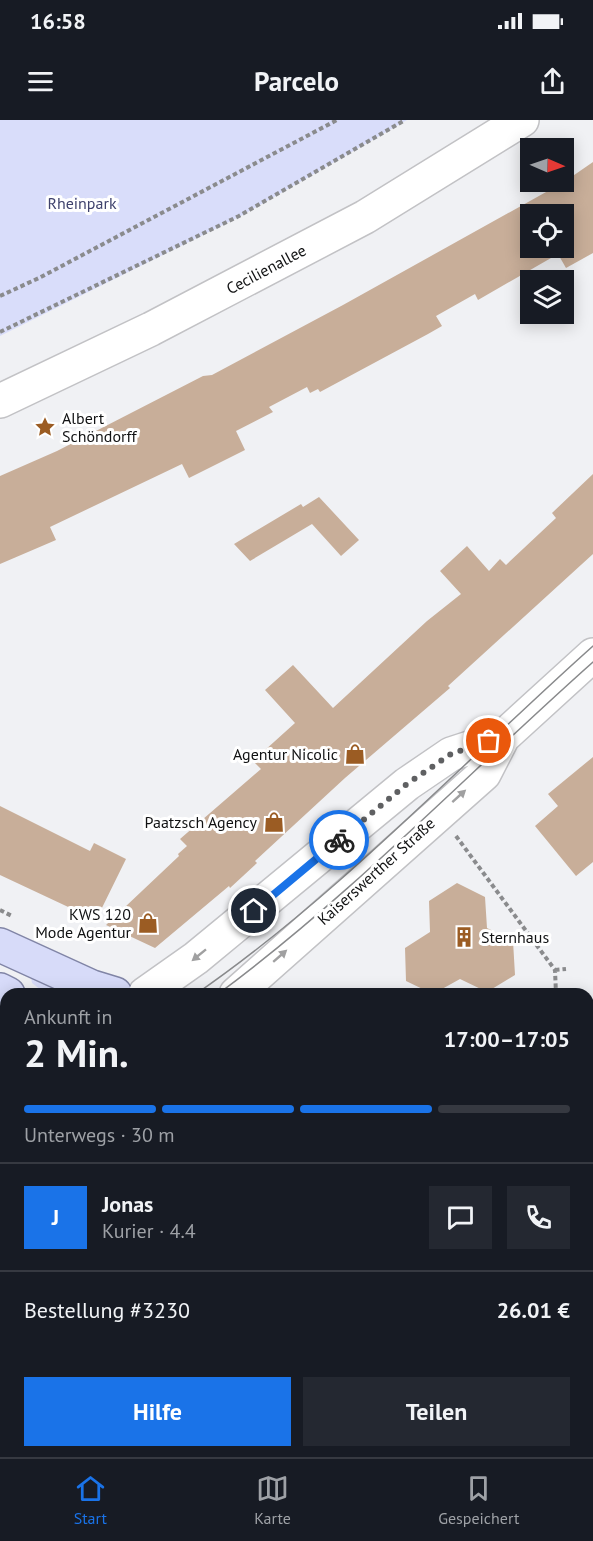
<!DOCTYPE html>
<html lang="de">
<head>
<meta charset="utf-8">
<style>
  :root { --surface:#171b24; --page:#242831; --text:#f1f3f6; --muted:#9ea1a6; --line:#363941; --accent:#1a73e8 }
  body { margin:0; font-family:"PT Sans",sans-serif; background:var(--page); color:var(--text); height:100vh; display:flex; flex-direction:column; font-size:22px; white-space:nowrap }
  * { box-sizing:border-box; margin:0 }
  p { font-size:20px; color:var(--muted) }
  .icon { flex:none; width:33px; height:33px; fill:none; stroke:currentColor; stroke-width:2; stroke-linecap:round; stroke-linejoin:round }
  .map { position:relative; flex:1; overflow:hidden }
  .details { position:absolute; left:0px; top:868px; width:594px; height:470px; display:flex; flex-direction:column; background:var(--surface); border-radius:18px 18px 0 0; box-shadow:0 3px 15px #0003 }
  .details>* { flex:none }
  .needle { width:39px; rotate:92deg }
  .buttons { position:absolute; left:520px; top:18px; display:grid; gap:12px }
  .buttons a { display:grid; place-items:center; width:54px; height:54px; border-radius:0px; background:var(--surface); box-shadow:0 3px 15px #0003; font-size:30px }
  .pin { position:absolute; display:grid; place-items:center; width:51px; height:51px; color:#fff; margin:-26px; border:3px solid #fff; border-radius:50%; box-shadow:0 2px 6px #0007 }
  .courier { position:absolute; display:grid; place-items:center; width:60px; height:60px; margin:-30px; border:4px solid #1a73e8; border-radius:50%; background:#fff; color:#222; box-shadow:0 2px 8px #0007 }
  .summary em { font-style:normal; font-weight:700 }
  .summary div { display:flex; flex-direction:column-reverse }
  .summary { display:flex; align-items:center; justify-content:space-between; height:102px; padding:0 24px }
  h1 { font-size:39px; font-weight:700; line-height:45px }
  .bar { display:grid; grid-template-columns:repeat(4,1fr); gap:9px 6px; align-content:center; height:72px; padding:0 24px }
  .bar i { height:8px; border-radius:4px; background:var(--line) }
  .bar .active { background:var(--accent) }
  .bar p { grid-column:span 4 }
  .line { display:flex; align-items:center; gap:15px; padding:0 24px; border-top:2px solid var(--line) }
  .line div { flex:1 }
  .round { display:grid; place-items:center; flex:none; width:63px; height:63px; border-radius:0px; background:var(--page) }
  .action { display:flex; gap:12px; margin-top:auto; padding:12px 24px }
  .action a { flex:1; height:69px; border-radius:0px; background:var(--accent); color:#fff; font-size:24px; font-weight:700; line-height:69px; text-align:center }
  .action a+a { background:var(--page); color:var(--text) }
  .status { display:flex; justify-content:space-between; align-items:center; height:42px; padding:0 30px; background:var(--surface); direction:ltr }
  .status svg { height:16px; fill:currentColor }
  header { display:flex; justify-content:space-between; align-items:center; height:78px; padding:0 24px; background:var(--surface); font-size:27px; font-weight:700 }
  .dock { display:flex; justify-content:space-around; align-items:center; height:84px; border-top:2px solid var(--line); background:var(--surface); font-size:16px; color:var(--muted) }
  .dock a { display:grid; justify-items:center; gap:3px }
  .dock .active { color:var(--accent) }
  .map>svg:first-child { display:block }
  .green { fill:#d9ddfa }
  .building { fill:#c8ae99; fill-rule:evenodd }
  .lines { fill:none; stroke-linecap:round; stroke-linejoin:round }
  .minor-casing { stroke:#c2c2c5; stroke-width:36 }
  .major-casing { stroke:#8185a6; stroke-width:36 }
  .highway-casing { stroke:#8185a6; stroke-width:36 }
  .path { stroke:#8a8b8d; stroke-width:4; stroke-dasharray:4.5 3; stroke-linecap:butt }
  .minor { stroke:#fff; stroke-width:33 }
  .major { stroke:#d7dbf9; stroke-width:33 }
  .highway { stroke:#bdc3f5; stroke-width:33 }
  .tram { stroke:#898a8c; stroke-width:1.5 }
  .oneway { fill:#a0a0a1 }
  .done { stroke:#5f6062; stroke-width:6; stroke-dasharray:0 10.8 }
  .route { stroke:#1a73e8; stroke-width:8 }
  .labels { text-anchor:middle; stroke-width:6; stroke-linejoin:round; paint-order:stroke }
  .park-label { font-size:16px; fill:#3f426d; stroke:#fff }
  .street-label { font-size:16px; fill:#111213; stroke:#fff }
  .poi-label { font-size:16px; fill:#111213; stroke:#fff; text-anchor:end }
</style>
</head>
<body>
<div class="status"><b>16:58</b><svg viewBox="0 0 49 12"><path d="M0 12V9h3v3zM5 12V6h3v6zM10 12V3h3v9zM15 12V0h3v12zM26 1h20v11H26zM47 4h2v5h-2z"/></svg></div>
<header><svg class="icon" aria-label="menu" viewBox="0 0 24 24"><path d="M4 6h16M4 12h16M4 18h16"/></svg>Parcelo<svg class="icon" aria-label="share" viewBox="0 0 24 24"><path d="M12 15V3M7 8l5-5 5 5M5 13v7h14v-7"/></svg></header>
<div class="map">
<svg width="593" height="1337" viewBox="0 0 593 1337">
  <rect width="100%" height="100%" fill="#f0f1f4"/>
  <path class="green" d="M0,0H407L241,96L0,216Z
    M34,856L67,870L62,874H46L32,863L31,858Z"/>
  <path class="building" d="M593,42V133L566,148L558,134L478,180L475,174L436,196L442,206L428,214L320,272L318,269L310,273L307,267L269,287L273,292L236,311L245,330L189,358L182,344L50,407L56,420L0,444V356L57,331L203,256L212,255L343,185L564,62ZM531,94H564V128H531Z
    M593,354V434L448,566L450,568L345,658L255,741L257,743L230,768L229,766L155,828L106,805L179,736L178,734L187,726L180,719L261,649L253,641L295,603L265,570L293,545L333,588L427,501L461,474L440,451L467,426L489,451L500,439L506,445L556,398L552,393Z
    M319,377L359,420L341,436L312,404L250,441L234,424L301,384L303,387Z
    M593,637V742L576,756L535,706L558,686L548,674Z
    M0,686L90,731L94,723L126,739L96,800L0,755Z
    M457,763L485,777L487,808L513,821L515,855L487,872L460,859L433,874L406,861L405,828L430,812L429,781Z"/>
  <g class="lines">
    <g class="minor-casing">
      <path id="minor" d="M0,281L151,209L365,97L522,0
        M145,874L196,838L407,664L451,634L503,617
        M236,874L484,654L503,617L593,535
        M109,1332L112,1337
        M458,1332L460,1337"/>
    </g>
    <g class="major-casing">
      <path id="major" d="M0,825L92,867L115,874
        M0,870L8,874
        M588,948H593
        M0,970L6,966
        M588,1057H593
        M0,1064L6,1058"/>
    </g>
    <g class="highway-casing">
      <path id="highway" d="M588,970L593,969
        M588,1027H593"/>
    </g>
    <path class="path" d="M0,176L39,158L337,0
      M0,212L239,96L405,0
      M456,716L555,850L556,874
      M0,790L12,796
      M555,850L566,849
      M588,904L593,903
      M0,905L6,913L0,915
      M588,1099L593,1100"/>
    <use href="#minor" class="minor"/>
    <use href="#major" class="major"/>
    <use href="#highway" class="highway"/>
    <path class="tram" d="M196,874C338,776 464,641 593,526
      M218,874C352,775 468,653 593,542
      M0,1003L6,1000
      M0,1021L6,1017"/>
  </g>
  <defs><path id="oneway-solid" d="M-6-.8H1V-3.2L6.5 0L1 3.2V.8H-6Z" transform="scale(1.5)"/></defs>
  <g class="oneway">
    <use href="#oneway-solid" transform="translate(459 676) rotate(-42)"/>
    <use href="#oneway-solid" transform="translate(199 835) rotate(141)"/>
    <use href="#oneway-solid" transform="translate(280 836) rotate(-41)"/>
  </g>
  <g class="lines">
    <path class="done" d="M339,720L407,664L451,634L489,621"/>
    <path class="route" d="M254,791L339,720"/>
  </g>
  <defs>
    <g id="sight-bare" transform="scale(1.62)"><path d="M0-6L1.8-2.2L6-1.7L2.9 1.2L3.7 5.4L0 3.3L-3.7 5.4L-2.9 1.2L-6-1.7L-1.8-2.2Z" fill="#9b5c23" stroke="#fff" stroke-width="2.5" paint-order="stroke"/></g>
    <g id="shop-bare" transform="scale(1.62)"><path d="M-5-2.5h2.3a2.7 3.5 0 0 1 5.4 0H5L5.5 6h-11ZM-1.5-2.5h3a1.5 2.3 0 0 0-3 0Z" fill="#9b5c23" stroke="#fff" stroke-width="2.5" paint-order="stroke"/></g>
    <g id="building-bare" transform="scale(1.62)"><path d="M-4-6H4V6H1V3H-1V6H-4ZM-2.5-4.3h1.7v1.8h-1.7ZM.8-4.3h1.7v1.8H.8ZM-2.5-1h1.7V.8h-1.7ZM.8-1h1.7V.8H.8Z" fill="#9b5c23" stroke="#fff" stroke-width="2.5" paint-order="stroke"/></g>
  </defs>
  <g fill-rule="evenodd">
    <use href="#sight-bare" x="45" y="307"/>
    <use href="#shop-bare" x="355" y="634"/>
    <use href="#shop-bare" x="274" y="702"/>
    <use href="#shop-bare" x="148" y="803"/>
    <use href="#building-bare" x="464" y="817"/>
  </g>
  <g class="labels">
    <g class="park-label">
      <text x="82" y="89">Rheinpark</text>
    </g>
    <g class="street-label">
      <text transform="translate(266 149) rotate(-28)" y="6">Cecilienallee</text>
      <text transform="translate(376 751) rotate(-42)" y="6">Kaiserswerther Straße</text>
    </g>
    <g class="poi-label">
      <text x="62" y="304" text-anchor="start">Albert<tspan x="62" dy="18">Schöndorff</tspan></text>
      <text x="338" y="640">Agentur Nicolic</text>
      <text x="257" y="708">Paatzsch Agency</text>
      <text x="131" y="800">KWS 120<tspan x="131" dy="18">Mode Agentur</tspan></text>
      <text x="481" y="823" text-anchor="start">Sternhaus</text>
    </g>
  </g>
</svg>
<div class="buttons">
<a><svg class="needle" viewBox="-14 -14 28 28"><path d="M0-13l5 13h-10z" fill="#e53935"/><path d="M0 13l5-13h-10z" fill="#9ea1a6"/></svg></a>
<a><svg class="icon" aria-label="locate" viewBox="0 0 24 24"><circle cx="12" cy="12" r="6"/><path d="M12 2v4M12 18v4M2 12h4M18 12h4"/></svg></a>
<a><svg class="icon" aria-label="layers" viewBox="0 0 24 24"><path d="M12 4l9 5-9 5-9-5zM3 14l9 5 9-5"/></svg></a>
</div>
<div class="pin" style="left:489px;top:621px;background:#ea580c"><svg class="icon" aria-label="bag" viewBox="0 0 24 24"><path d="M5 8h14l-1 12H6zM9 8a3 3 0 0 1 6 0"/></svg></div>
<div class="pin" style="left:254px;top:791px;background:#1f2937"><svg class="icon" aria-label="home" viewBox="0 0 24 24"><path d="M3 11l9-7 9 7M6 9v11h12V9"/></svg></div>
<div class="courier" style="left:339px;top:720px"><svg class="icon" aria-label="bike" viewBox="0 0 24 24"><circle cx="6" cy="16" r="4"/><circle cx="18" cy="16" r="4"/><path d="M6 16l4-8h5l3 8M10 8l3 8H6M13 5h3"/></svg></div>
<section class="details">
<div class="summary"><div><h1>2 Min.</h1><p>Ankunft in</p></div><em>17:00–17:05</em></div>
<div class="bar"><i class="active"></i><i class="active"></i><i class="active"></i><i></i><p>Unterwegs · 30 m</p></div>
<div class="line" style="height:108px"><b class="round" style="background:var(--accent);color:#fff">J</b><div><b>Jonas</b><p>Kurier · 4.4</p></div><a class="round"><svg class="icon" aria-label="chat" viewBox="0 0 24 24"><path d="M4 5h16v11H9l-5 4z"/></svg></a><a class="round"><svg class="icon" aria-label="phone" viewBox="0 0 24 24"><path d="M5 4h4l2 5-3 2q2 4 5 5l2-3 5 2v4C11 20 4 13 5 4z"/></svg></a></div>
<div class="line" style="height:78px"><div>Bestellung #3230</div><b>26.01 €</b></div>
<div class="action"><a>Hilfe</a><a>Teilen</a></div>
</section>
</div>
<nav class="dock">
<a class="active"><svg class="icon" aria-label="home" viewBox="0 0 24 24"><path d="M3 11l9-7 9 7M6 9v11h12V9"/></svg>Start</a>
<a><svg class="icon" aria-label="map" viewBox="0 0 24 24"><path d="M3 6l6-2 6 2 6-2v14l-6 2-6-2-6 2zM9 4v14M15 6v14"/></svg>Karte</a>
<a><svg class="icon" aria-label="saved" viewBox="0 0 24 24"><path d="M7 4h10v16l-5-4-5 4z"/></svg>Gespeichert</a>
</nav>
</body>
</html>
